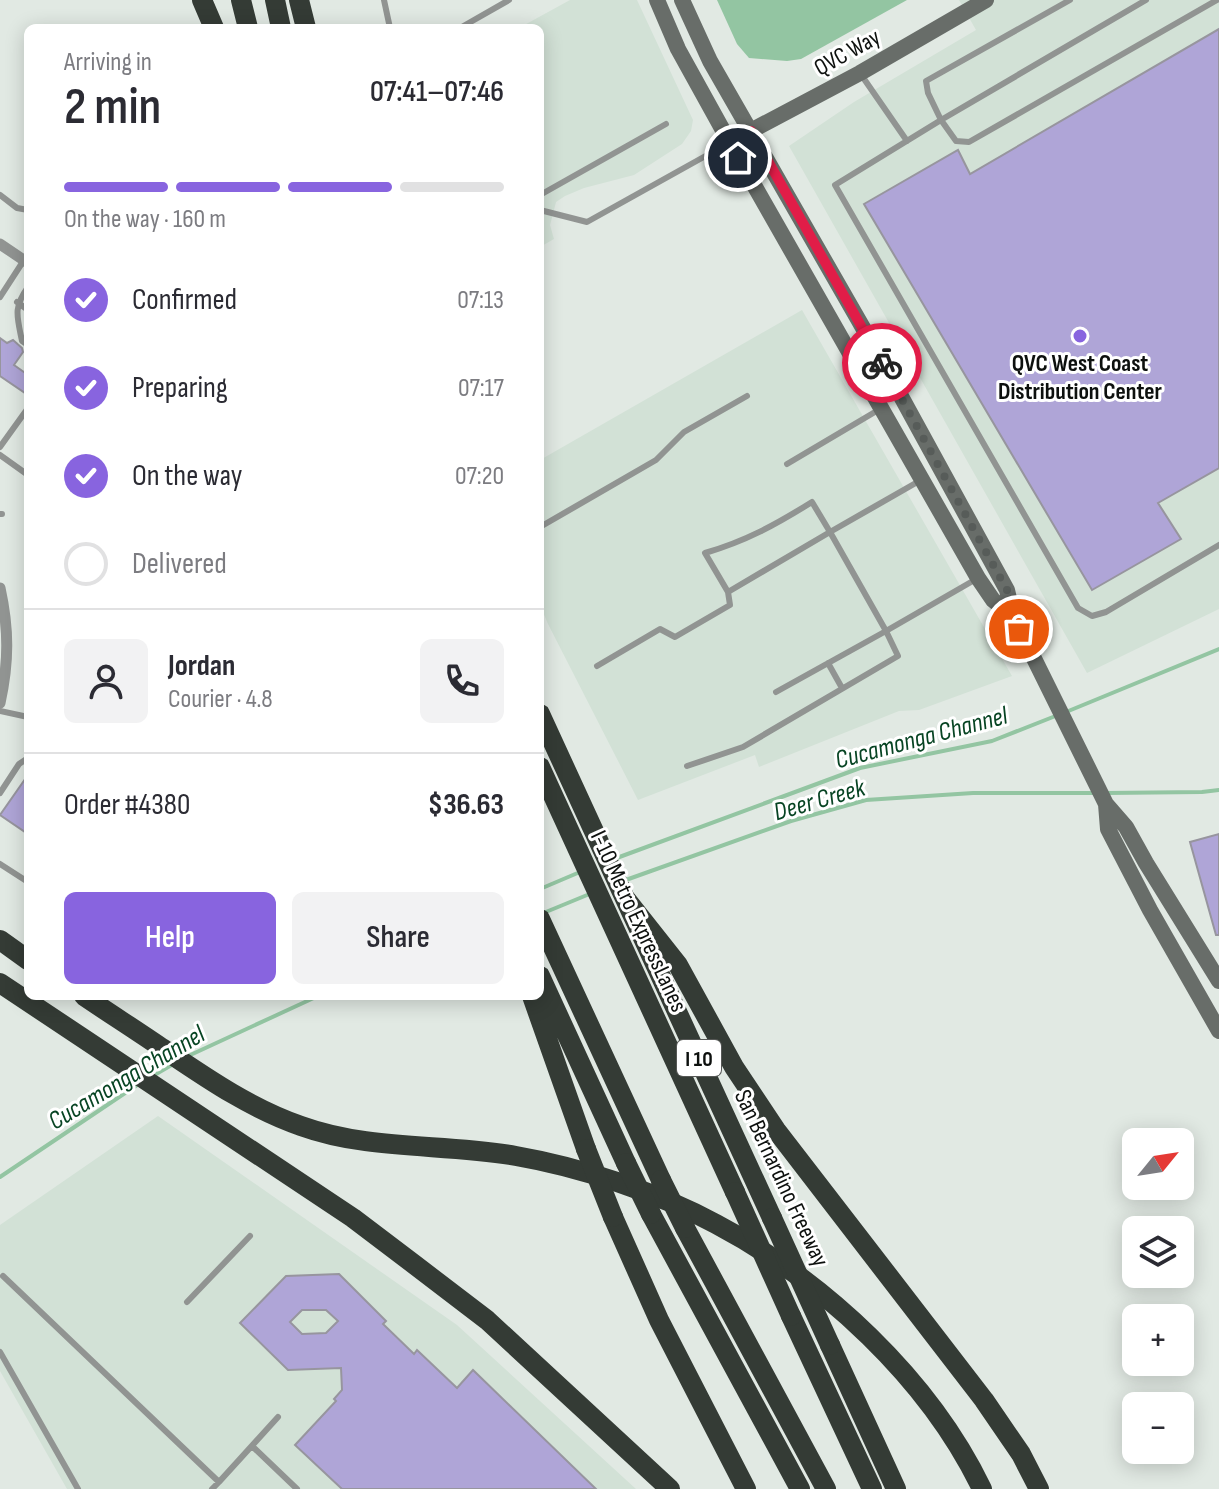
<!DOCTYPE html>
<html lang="en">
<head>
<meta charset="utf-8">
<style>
  :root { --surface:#fff; --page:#f2f2f3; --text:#2b2b33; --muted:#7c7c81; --line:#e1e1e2; --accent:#8864df }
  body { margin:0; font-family:"Sofia Sans Condensed",sans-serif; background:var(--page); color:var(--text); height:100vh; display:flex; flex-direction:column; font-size:30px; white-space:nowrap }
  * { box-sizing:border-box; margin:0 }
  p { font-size:26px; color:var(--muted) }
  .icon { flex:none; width:44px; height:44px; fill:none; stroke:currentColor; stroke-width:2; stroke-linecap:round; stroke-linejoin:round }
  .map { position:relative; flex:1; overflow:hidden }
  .sheet { position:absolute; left:24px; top:24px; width:520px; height:976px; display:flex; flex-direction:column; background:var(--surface); border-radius:12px; box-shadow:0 4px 20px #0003 }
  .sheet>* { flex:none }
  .needle { width:52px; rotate:60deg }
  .fabs { position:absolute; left:1122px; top:1128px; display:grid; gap:16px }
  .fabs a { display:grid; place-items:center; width:72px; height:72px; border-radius:12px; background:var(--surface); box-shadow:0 4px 20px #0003; font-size:40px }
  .pin { position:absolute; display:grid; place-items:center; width:68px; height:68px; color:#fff; margin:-34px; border:4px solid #fff; border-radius:50%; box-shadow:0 2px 8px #0007 }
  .courier { position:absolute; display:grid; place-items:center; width:80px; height:80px; margin:-40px; border:6px solid #e11d48; border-radius:50%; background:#fff; color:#222; box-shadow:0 2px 10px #0007 }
  .summary em { font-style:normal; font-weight:600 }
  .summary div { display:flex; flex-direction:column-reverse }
  .summary { display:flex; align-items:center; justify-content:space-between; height:136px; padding:0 40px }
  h1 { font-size:52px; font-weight:600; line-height:60px }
  .bar { display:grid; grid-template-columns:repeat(4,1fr); gap:12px 8px; align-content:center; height:96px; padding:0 40px }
  .bar i { height:10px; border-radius:6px; background:var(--line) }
  .bar .selected { background:var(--accent) }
  .bar p { grid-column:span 4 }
  .line { display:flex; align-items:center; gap:20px; padding:0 40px; border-top:2px solid var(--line) }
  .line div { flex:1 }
  .round { display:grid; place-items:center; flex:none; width:84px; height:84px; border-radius:12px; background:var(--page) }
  ol { padding:0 40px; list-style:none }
  li { display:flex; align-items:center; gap:24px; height:88px }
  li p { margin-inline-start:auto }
  li .icon { padding:8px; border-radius:50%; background:var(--accent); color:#fff; stroke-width:4 }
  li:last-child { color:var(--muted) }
  li i { width:44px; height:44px; border:4px solid var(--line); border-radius:50% }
  .primary-button { display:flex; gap:16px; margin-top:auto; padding:16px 40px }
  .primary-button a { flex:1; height:92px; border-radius:12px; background:var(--accent); color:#fff; font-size:32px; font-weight:600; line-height:92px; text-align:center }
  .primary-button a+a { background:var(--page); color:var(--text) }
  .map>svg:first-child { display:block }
  .built { fill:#d2e1d6 }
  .water { fill:#93c5a2 }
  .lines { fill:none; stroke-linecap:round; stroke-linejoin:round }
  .stream { stroke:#93c5a2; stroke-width:4 }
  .building { fill:#afa5d7; stroke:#97959e; stroke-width:2; fill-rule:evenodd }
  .lane { stroke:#919492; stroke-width:6 }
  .street { stroke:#919492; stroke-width:11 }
  .secondary { stroke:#686d69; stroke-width:16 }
  .highway { stroke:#343b35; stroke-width:20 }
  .highway-bridge { stroke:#343b35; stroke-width:20 }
  .done { stroke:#575c59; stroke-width:8; stroke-dasharray:0 14.4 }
  .route { stroke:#e11d48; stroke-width:10 }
  .poi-dot { fill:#8864df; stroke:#fff; stroke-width:3 }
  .labels { text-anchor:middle; stroke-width:6; stroke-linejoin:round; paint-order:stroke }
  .shield { fill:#fff; stroke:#565856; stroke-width:2 }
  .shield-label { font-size:22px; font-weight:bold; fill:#0d100e }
  .street-label { font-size:24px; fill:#0d100e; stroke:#fff }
  .poi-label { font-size:24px; font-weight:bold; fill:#0d100e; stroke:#fff }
  .water-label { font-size:26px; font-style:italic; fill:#074423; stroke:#fff }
</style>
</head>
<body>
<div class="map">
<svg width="1219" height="1489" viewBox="0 0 1219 1489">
  <rect width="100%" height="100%" fill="#e1e9e3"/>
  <path class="built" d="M570,0H637L693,120L691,131L682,144L634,175L584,188L565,196L556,202L550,225L554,239L540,247V28H519Z
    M959,0H1219V609L1087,673L789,146L854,102L976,30Z
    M802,310L1012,676L919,710L899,711L759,767L755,755L638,800L548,624L540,605V460Z
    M158,1116L457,1325L636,1489H67L0,1371V1225Z"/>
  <path class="water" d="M717,0H907L801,59L787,61L749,58L737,44Z"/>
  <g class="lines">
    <path class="stream" d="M1066,712L1219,649
      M1106,793L1202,792L1219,790
      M614,859L860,768L992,741L1058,715
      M623,881L791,821L866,800L973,793H1097
      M540,889L580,872
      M541,914L592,893
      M186,1057L318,996
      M151,1077L175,1063
      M0,1177L140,1083"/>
  </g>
  <path class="building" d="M1219,29V468L1158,503L1181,539L1092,590L864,204L958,150L970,174Z
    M0,338L7,343L13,340L22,348L23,352L14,365L28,375V395L0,376Z
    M28,775V834L0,815Z
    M1219,834V935H1216L1190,842Z
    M339,1274L386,1321L383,1324L414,1354L417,1350L457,1388L473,1370L596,1489H342L295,1445L336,1401L334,1399L342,1390L341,1368L288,1370L240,1323L286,1276ZM302,1310H326L338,1321L326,1333L302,1334L290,1322Z"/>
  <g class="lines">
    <path class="lane" d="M384,0L390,28
      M1070,0L926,81L928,93L941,120L835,185L1078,608L1092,616L1106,612L1219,545
      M1146,0L941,120L956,141L969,142L1217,0
      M460,28L509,0
      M862,76L907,141
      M0,195L17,208L28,210
      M540,195L666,124
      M540,210L587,222L727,144
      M28,287C13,308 17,316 22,341L28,345
      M0,297L24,260
      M17,302L28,310
      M0,447L28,408
      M0,455L28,475
      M787,464L880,409
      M921,480L830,532L886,631L978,578
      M0,514H2
      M540,527L656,460L684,432L747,396
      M828,663L842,688
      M597,666L660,629L675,637L730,605L728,592L705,553C746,541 775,525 812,502L830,532L728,592
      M0,711L28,717
      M687,766L743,747L898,656L886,631L776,692
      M0,793L19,764L28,758
      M0,864L28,882
      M3,1276L219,1482L212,1489
      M187,1302L250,1236
      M0,1352L78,1489
      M252,1446L297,1489
      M219,1482L278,1417"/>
    <path class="street" d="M0,244L28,263
      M0,588C9,629 9,662 0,703"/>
    <path class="secondary" d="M657,0L678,49L730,143L978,578L993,600L1013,616
      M682,0L710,61L874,347L1007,590L1013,616L1106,804L1126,827L1146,863L1219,981
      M743,135L860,73L986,0
      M1106,804L1108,829L1150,910L1219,1031"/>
    <path class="highway" d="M202,0L214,28
      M241,0L248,28
      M275,0L281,28
      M299,0L306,28
      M540,714L772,1218
      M540,767L735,1192
      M625,898L678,965L734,1067L776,1130L984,1400L1021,1454L1039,1489
      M540,919L661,1180
      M0,940L28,960
      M540,976L626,1163
      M0,983L353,1218L415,1265L487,1320L670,1489
      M84,996C109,1013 134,1029 159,1046C205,1077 249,1108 301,1126C370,1151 445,1143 516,1156C580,1167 659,1193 716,1224C824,1281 929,1379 982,1489
      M532,996L586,1149
      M651,1214L800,1489
      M613,1217L659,1320L746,1489
      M685,1228L826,1489
      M791,1316L872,1489
      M830,1345L896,1489"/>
    <path class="highway-bridge" d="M586,1149L613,1217
      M626,1163L651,1214
      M661,1180L685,1228
      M735,1192L791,1316
      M772,1218L830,1345"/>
  </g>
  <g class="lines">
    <path class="done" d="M882,363L1007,590L1013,616L1019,629"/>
    <path class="route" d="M738,158L730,143L751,131L882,363"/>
  </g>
  <circle class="poi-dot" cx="1080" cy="336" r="8"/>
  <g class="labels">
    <rect class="shield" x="677" y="1040" width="44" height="36" rx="6"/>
    <g class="shield-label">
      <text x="699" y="1066">I 10</text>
    </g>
    <g class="street-label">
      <text transform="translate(847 52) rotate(-29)" y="8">QVC Way</text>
      <text transform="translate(639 921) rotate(65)" y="8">I-10 Metro ExpressLanes</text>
      <text transform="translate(782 1178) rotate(65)" y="8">San Bernardino Freeway</text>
    </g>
    <g class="poi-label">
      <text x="1080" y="371">QVC West Coast<tspan x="1080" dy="28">Distribution Center</tspan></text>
    </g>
    <g class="water-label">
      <text transform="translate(921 737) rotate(-15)" y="9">Cucamonga Channel</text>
      <text transform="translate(819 799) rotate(-16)" y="9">Deer Creek</text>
      <text transform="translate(126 1077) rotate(-31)" y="9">Cucamonga Channel</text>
    </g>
  </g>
</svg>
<div class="fabs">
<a><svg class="needle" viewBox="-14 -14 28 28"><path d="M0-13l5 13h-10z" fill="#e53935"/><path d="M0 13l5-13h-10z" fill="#7c7c81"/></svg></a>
<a><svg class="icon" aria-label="layers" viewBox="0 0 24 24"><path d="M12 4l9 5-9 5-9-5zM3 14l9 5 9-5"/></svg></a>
<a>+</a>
<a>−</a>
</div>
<div class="pin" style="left:1019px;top:629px;background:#ea580c"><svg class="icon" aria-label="bag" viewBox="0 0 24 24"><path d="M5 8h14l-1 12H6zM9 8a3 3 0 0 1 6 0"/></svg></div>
<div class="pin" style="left:738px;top:158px;background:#1f2937"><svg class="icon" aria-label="home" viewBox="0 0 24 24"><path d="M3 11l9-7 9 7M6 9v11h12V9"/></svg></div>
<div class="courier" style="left:882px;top:363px"><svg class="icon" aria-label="bike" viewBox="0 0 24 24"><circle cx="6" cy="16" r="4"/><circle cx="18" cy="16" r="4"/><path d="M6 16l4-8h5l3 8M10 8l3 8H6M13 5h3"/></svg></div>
<section class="sheet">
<div class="summary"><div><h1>2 min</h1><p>Arriving in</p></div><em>07:41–07:46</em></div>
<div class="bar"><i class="selected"></i><i class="selected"></i><i class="selected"></i><i></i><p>On the way · 160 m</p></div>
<ol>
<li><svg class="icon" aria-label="check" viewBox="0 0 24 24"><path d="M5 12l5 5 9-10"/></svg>Confirmed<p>07:13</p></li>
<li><svg class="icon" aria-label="check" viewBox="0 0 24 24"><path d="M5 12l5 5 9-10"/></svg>Preparing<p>07:17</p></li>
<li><svg class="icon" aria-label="check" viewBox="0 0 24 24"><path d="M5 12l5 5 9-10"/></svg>On the way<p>07:20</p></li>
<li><i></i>Delivered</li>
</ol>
<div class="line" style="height:144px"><a class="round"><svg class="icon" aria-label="person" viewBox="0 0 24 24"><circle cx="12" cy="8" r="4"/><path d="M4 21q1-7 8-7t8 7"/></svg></a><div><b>Jordan</b><p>Courier · 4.8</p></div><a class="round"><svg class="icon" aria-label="phone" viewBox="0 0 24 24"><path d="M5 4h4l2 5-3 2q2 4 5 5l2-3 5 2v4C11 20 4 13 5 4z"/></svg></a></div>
<div class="line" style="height:104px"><div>Order #4380</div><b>$36.63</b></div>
<div class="primary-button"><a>Help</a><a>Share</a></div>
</section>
</div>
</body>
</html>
